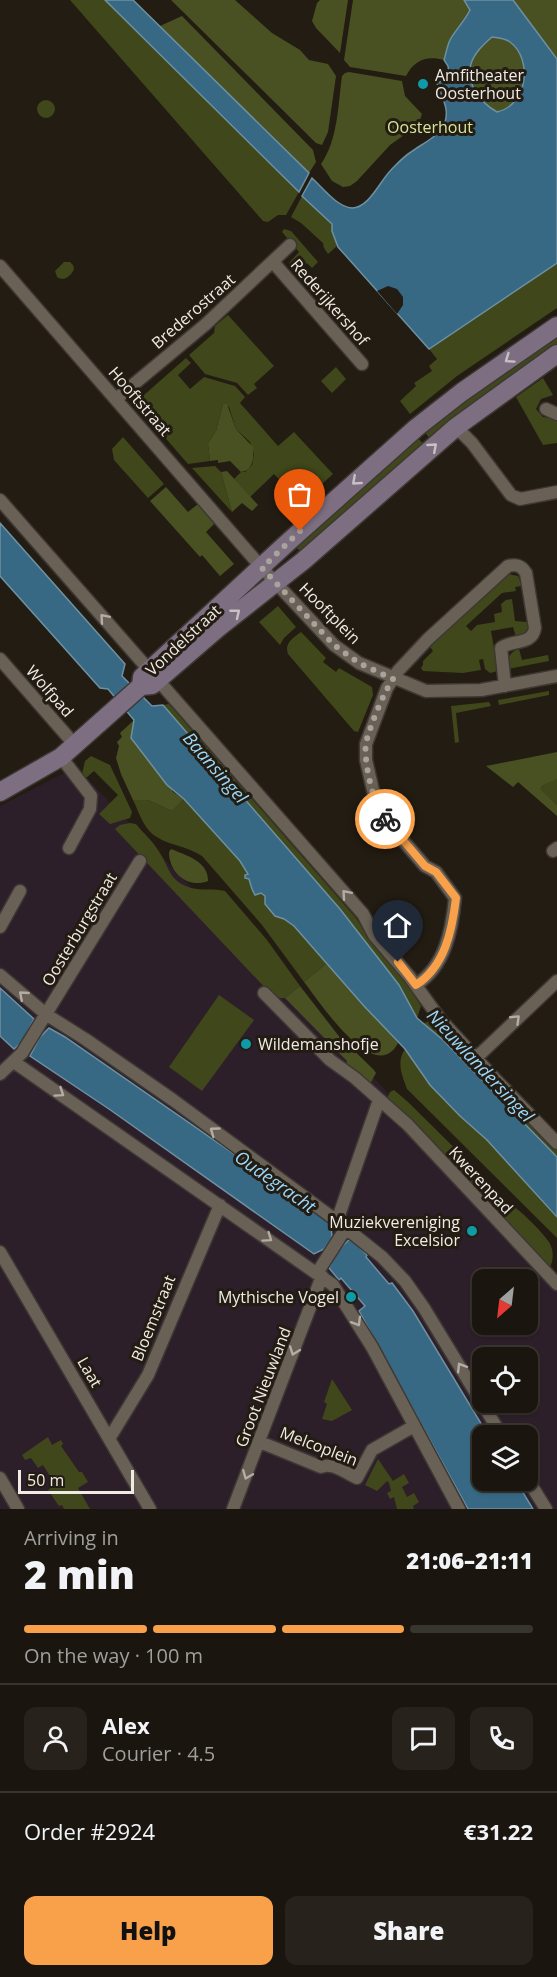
<!DOCTYPE html>
<html lang="en">
<head>
<meta charset="utf-8">
<style>
  :root { --surface:#1a150e; --page:#27221c; --text:#f1f3f6; --muted:#9f9f9e; --line:#38342e; --accent:#f8a14a }
  body { margin:0; font-family:"Open Sans",sans-serif; background:var(--page); color:var(--text); height:100vh; display:flex; flex-direction:column; font-size:22px; white-space:nowrap }
  * { box-sizing:border-box; margin:0 }
  p { font-size:20px; color:var(--muted) }
  .icon { flex:none; width:33px; height:33px; fill:none; stroke:currentColor; stroke-width:2; stroke-linecap:round; stroke-linejoin:round }
  .map { position:relative; height:1509px; overflow:hidden }
  .side { display:flex; flex-direction:column; background:var(--surface); flex:1 }
  .side>* { flex:none }
  .needle { width:39px; rotate:208deg }
  .fabs { position:absolute; left:472px; top:1269px; display:grid; gap:12px }
  .fabs a { display:grid; place-items:center; width:66px; height:66px; border-radius:12px; background:var(--surface); box-shadow:0 2px 4px #0004,0 0 0 2px var(--line); font-size:30px }
  .scale { position:absolute; left:18px; bottom:15px; width:116px; box-sizing:border-box; padding-left:6px; border:3px solid #f0ebe5; border-top:0; font-size:16px; line-height:21px; white-space:nowrap; color:#f0ebe5; -webkit-text-stroke:4px #231c12; paint-order:stroke }
  .pin { position:absolute; display:grid; place-items:center; width:51px; height:51px; color:#fff; margin:-62px -26px; border-radius:50% 50% 50% 0; rotate:-45deg; box-shadow:0 0 6px #0007 }
  .pin .icon { rotate:45deg }
  .courier { position:absolute; display:grid; place-items:center; width:60px; height:60px; margin:-30px; border:4px solid #f8a14a; border-radius:50%; background:#fff; color:#222; box-shadow:0 2px 8px #0007 }
  .summary em { font-style:normal; font-weight:800 }
  .summary div { display:flex; flex-direction:column-reverse }
  .summary { display:flex; align-items:center; justify-content:space-between; height:102px; padding:0 24px }
  h1 { font-size:39px; font-weight:800; line-height:45px }
  .bar { display:grid; grid-template-columns:repeat(4,1fr); gap:9px 6px; align-content:center; height:72px; padding:0 24px }
  .bar i { height:8px; border-radius:4px; background:var(--line) }
  .bar .on { background:var(--accent) }
  .bar p { grid-column:span 4 }
  .line { display:flex; align-items:center; gap:15px; padding:0 24px; border-top:2px solid var(--line) }
  .line div { flex:1 }
  .round { display:grid; place-items:center; flex:none; width:63px; height:63px; border-radius:12px; background:var(--page) }
  .action { display:flex; gap:12px; margin-top:auto; padding:12px 24px }
  .action a { flex:1; height:69px; border-radius:12px; background:var(--accent); color:#111; font-size:24px; font-weight:800; line-height:69px; text-align:center }
  .action a+a { background:var(--page); color:var(--text) }
  .map>svg:first-child { display:block }
  .commercial { fill:#2d1f2a; fill-rule:evenodd }
  .green { fill:#40471a }
  .forest { fill:#495122 }
  .water { fill:#376984; stroke:#6e90a1; stroke-width:1.5; fill-rule:evenodd }
  .pier { fill:#231c12 }
  .lines { fill:none; stroke-linecap:round; stroke-linejoin:round }
  .street-casing { stroke:#3e3834; stroke-width:15 }
  .secondary-casing { stroke:#3e3834; stroke-width:21 }
  .street { stroke:#6a6156; stroke-width:12 }
  .secondary { stroke:#7d6f81; stroke-width:18 }
  .oneway { stroke:#c8c0c2 }
  .oneway2 { stroke:#b4ada5 }
  .done { stroke:#a8a39b; stroke-width:6; stroke-dasharray:0 10.8 }
  .route { stroke:#f8a14a; stroke-width:8 }
  .culture-dot { fill:#0f9aa8; stroke:#231c12; stroke-width:2 }
  .labels { text-anchor:middle; stroke-width:6; stroke-linejoin:round; paint-order:stroke }
  .poi-label { font-size:16px; fill:#f0ebe5; stroke:#231c12; text-anchor:start }
  .park-label { font-size:16px; fill:#d8e699; stroke:#231c12 }
  .street-label { font-size:16px; fill:#f0ebe5; stroke:#231c12 }
  .water-label { font-size:18px; font-style:italic; fill:#9ad8fb; stroke:#231c12 }
</style>
</head>
<body>
<div class="map">
<svg width="557" height="1509" viewBox="0 0 557 1509">
  <rect width="100%" height="100%" fill="#231c12"/>
  <path class="commercial" d="M76,767L394,1099L557,1279V1509H0V806ZM483,1280H528V1324H483ZM483,1358H528V1402H483ZM483,1436H528V1480H483Z"/>
  <path class="green" d="M70,0H105L299,192L286,215H278L268,222L263,221Z
    M37 109a9 9 0 1 1 18 0a9 9 0 1 1-18 0Z
    M302,196L332,224L337,246L328,254L324,248L323,243L301,223L291,217Z
    M284,229L291,231L318,262L312,268L307,263L302,268L298,264L294,268L289,263L299,252L282,232Z
    M64,262H70L73,265L74,269C71,276 64,282 57,277L55,271Z
    M557,263V308L457,376L410,414L400,401L416,386L414,383L432,371L429,366L437,359L429,349Z
    M228,315L274,366L254,384L257,388L248,395L237,383L205,374L189,355L214,333L215,326Z
    M557,332V348L432,441L422,429Z
    M186,358L191,363L178,375L190,389L204,377L235,386L245,397L240,403L278,446L294,432L333,474L301,503L274,474L250,497L234,479L241,472H245L252,465L254,454L250,442L236,429L229,407L223,404L216,431L208,443L210,461L188,464L135,403Z
    M336,367L346,379L332,393L321,381Z
    M543,378L553,395L541,399L536,409L543,417L552,418L557,421V443L543,445L516,397Z
    M415,435L426,447L303,554L292,543Z
    M123,437L164,484L148,498L114,460L112,449Z
    M215,466L221,472L232,512L192,468Z
    M508,574L518,576L522,586L515,587L516,591L502,593L466,626L471,631L477,625L495,622L494,614L502,612L501,604L506,600L512,599L515,621L527,622L528,628L524,634L516,637L513,627L491,631L498,671L490,673L485,669L483,659L479,660L481,670L463,673L423,671L421,668L423,665V661L433,651L430,647L436,641L435,639Z
    M278,606L296,627L284,638L280,645L259,622Z
    M301,632L326,658L323,662L336,672L339,668L372,687L373,695L358,732L354,731L288,654C284,643 293,638 301,632Z
    M519,649L522,660L548,655L549,661L508,669C508,658 508,653 519,649Z
    M549,691V695L499,705L498,700Z
    M489,702L491,706L456,713L459,742L455,743L451,706Z
    M169,704L356,918L370,940L403,978L421,1006L417,1018L412,1008L163,705Z
    M91,756L110,765L132,812L130,818L110,824L99,814L118,795L94,771L86,778L82,774L85,761Z
    M557,776V805L539,789L543,786L540,783Z
    M140,798L148,800L172,811L184,799L240,861L248,875L252,889L256,895L261,893L265,896C269,912 284,916 295,926C306,937 316,951 327,963L304,982L262,925L202,856C185,845 170,846 157,837C144,830 139,812 133,800Z
    M130,823L136,824C143,833 152,840 158,850C170,867 168,881 191,888C202,891 214,888 225,891L267,940L300,986L285,998H280L269,992L115,829L120,825Z
    M219,995L254,1020L202,1091L169,1067Z
    M434,1020L557,1150V1157L424,1023Z
    M405,1049L430,1085L460,1116L487,1140L557,1217V1238L407,1089C402,1075 396,1062 405,1049Z
    M394,1090L408,1102L493,1186L491,1198L484,1202L387,1099L390,1092Z
    M507,1203C516,1205 543,1233 549,1242C554,1250 554,1261 549,1269L492,1211L494,1207Z
    M332,1379L352,1410L332,1421L322,1419L327,1404L324,1402Z
    M48,1437L52,1445L61,1440L63,1444L61,1446L79,1472H82L88,1482L78,1488L90,1509H64L62,1505L59,1506L48,1490L51,1488L49,1484L53,1481L43,1465L38,1468L31,1458L25,1460L22,1455Z
    M378,1459L393,1481L404,1474L409,1483L402,1487L407,1497L414,1493L419,1502L413,1506L414,1509H397L394,1497L390,1499L387,1493L391,1491L389,1483L387,1481L377,1491L365,1485Z"/>
  <path class="forest" d="M171,0H235L272,33L300,50L309,60L328,64L336,76L328,132L322,145L316,143Z
    M320,0H348L340,53L316,28L312,21L317,3Z
    M353,0H464L470,10L463,25L450,41L444,60C427,55 414,60 406,76L350,67L344,60Z
    M513,0H557V59L517,8Z
    M182,16L313,150L316,162L309,173L160,26Z
    M492,37C498,38 504,38 510,42C534,59 528,104 497,112C481,103 465,83 471,64C474,53 484,44 492,37Z
    M349,72L402,81L405,96L422,114L418,125L390,145L357,181L350,186L343,187L332,181L321,164C338,140 338,105 342,76L345,73Z
    M223,404H227L236,429L253,447C254,458 253,471 241,472L230,461L218,463V460L210,461L208,443L216,431Z
    M227,471L258,505L252,511L242,503L232,512L221,472Z
    M166,487L188,512L198,504L215,523L206,532L234,564L220,576L202,555L200,557L150,501Z
    M134,720L173,792L184,799L172,811L148,800H133L121,774L116,758L119,746L117,742L122,737L120,733Z
    M557,752V779L544,784L540,789L557,805V816L518,782L513,787L486,766Z
    M171,849C185,855 209,861 208,881C188,889 169,873 169,852Z
    M327,963L398,1043C375,1087 319,1001 304,982Z
    M300,986L338,1035L374,1070L376,1073L370,1084L346,1064L347,1061L285,998Z"/>
  <path class="water" d="M105,0H133L309,173L299,192Z
    M464,0H513L557,59V263L429,349L338,247L332,231V224L302,196L312,178C323,188 337,207 352,208C369,208 380,181 391,170C397,164 403,157 411,152C423,143 439,137 445,122C450,107 440,96 437,83L444,80L449,74L448,66L444,60C446,54 447,46 450,40C456,29 464,22 470,10ZM492,37C498,38 505,38 510,42C533,59 528,105 497,112C481,103 465,83 471,64C474,53 484,44 492,37Z
    M0,523L125,664L122,676L152,706L163,705L340,909L399,985L417,1018L443,1040L557,1157V1217L487,1140L460,1116L430,1085L405,1049L364,1006L294,926L284,919L275,916L265,904V896L261,893L255,895L252,889L249,879L245,878V875L248,874L240,861L184,799L167,785L131,738L134,720L108,689L100,688L0,576Z
    M0,988L34,1019L22,1042L14,1049L0,1036Z
    M49,1028L65,1037L276,1183L331,1223L332,1238L324,1249L314,1254L109,1109L30,1056L40,1037Z
    M351,1238L367,1255L366,1257L389,1284L392,1283L413,1311L488,1435L483,1436V1480L516,1481L533,1509H468L359,1311L365,1306L341,1278L339,1280L329,1268C334,1255 340,1247 351,1238Z"/>
  <path class="pier" d="M388,286L397,289L403,297V305L397,314L377,291Z"/>
  <g class="lines">
    <g class="street-casing">
      <path id="street" d="M273,262L362,364
        M0,266L262,568L334,645L359,663L426,691L481,690L557,676
        M116,399L206,324L290,245
        M546,409L557,414
        M456,427L472,443L511,495L520,499L557,492
        M0,500L363,914L374,935L409,976L440,1019L496,1080L557,1143
        M0,659L75,745
        M61,757L91,796L90,809L69,848
        M553,851L557,848
        M0,927L20,891
        M0,975L47,1015L85,1039L173,1100L337,1221L382,1257L405,1281L424,1308L502,1436
        M416,985C445,966 452,931 455,898L436,872L425,866L381,815L375,799L366,760V744L387,688L398,671L428,639L508,566C516,564 521,565 526,573L535,628C532,646 512,639 501,648L505,686
        M264,993L330,1060L355,1078L408,1125L557,1284
        M476,1058L557,981
        M14,1062L333,1285L372,1347L459,1509
        M0,1074L22,1053L140,861
        M337,1221L379,1100
        M0,1252L150,1509
        M317,1273L346,1228
        M109,1439L148,1375L220,1205
        M260,1442L321,1467C333,1462 346,1473 357,1478L372,1450L414,1426
        M0,1478L18,1509
        M528,1480L546,1509
        M233,1509L322,1276"/>
    </g>
    <g class="secondary-casing">
      <path id="secondary" d="M141,686L142,677L286,544L416,428L462,392L557,326
        M141,686L152,685L218,628L303,561L456,427L557,354
        M0,792L61,757L141,686"/>
    </g>
    <use href="#street" class="street"/>
    <use href="#secondary" class="secondary"/>
  </g>
  <defs><path id="oneway-chevron" d="M-2-3.5L2.5 0L-2 3.5" fill="none" stroke-width="1.6" stroke-linecap="round" stroke-linejoin="round" transform="scale(1.5)"/></defs>
  <g class="oneway">
    <use href="#oneway-chevron" transform="translate(509 359) rotate(145)"/>
    <use href="#oneway-chevron" transform="translate(433 447) rotate(-41)"/>
    <use href="#oneway-chevron" transform="translate(356 481) rotate(139)"/>
    <use href="#oneway-chevron" transform="translate(236 613) rotate(-39)"/>
  </g>
  <g class="oneway2">
    <use href="#oneway-chevron" transform="translate(104 618) rotate(-131)"/>
    <use href="#oneway-chevron" transform="translate(346 894) rotate(-131)"/>
    <use href="#oneway-chevron" transform="translate(23 995) rotate(-139)"/>
    <use href="#oneway-chevron" transform="translate(516 1019) rotate(-44)"/>
    <use href="#oneway-chevron" transform="translate(60 1093) rotate(34)"/>
    <use href="#oneway-chevron" transform="translate(214 1131) rotate(-144)"/>
    <use href="#oneway-chevron" transform="translate(268 1238) rotate(35)"/>
    <use href="#oneway-chevron" transform="translate(357 1322) rotate(59)"/>
    <use href="#oneway-chevron" transform="translate(294 1351) rotate(110)"/>
    <use href="#oneway-chevron" transform="translate(461 1367) rotate(-122)"/>
    <use href="#oneway-chevron" transform="translate(247 1475) rotate(112)"/>
  </g>
  <g class="lines">
    <path class="done" d="M300,531L262,568L334,645L359,663L393,679C383,694 370,726 366,743C363,760 374,807 385,819"/>
    <path class="route" d="M385,819L425,866L436,872L456,898C452,931 445,966 416,985L398,962"/>
  </g>
  <g class="culture-dot">
    <circle cx="423" cy="84" r="6"/>
    <circle cx="246" cy="1044" r="6"/>
    <circle cx="472" cy="1231" r="6"/>
    <circle cx="351" cy="1297" r="6"/>
  </g>
  <g class="labels">
    <g class="poi-label">
      <text x="435" y="81">Amfitheater<tspan x="435" dy="18">Oosterhout</tspan></text>
      <text x="258" y="1050">Wildemanshofje</text>
      <text x="460" y="1228" text-anchor="end">Muziekvereniging<tspan x="460" dy="18">Excelsior</tspan></text>
      <text x="339" y="1303" text-anchor="end">Mythische Vogel</text>
    </g>
    <g class="park-label">
      <text x="430" y="133">Oosterhout</text>
    </g>
    <g class="street-label">
      <text transform="translate(330 302) rotate(49)" y="6">Rederijkershof</text>
      <text transform="translate(193 311) rotate(-41)" y="6">Brederostraat</text>
      <text transform="translate(140 401) rotate(49)" y="6">Hooftstraat</text>
      <text transform="translate(330 613) rotate(45)" y="6">Hooftplein</text>
      <text transform="translate(183 640) rotate(-43)" y="6">Vondelstraat</text>
      <text transform="translate(50 691) rotate(49)" y="6">Wolfpad</text>
      <text transform="translate(79 929) rotate(-59)" y="6">Oosterburgstraat</text>
      <text transform="translate(481 1180) rotate(47)" y="6">Kwerenpad</text>
      <text transform="translate(153 1318) rotate(-68)" y="6">Bloemstraat</text>
      <text transform="translate(90 1372) rotate(60)" y="6">Laat</text>
      <text transform="translate(263 1387) rotate(-69)" y="6">Groot Nieuwland</text>
      <text transform="translate(319 1446) rotate(21)" y="6">Melcoplein</text>
    </g>
    <g class="water-label">
      <text transform="translate(215 768) rotate(49)" y="6">Baansingel</text>
      <text transform="translate(480 1066) rotate(47)" y="6">Nieuwlandersingel</text>
      <text transform="translate(275 1182) rotate(35)" y="6">Oudegracht</text>
    </g>
  </g>
</svg>
<div class="fabs">
<a><svg class="needle" viewBox="-14 -14 28 28"><path d="M0-13l5 13h-10z" fill="#e53935"/><path d="M0 13l5-13h-10z" fill="#9f9f9e"/></svg></a>
<a><svg class="icon" aria-label="locate" viewBox="0 0 24 24"><circle cx="12" cy="12" r="6"/><path d="M12 2v4M12 18v4M2 12h4M18 12h4"/></svg></a>
<a><svg class="icon" aria-label="layers" viewBox="0 0 24 24"><path d="M12 4l9 5-9 5-9-5zM3 14l9 5 9-5"/></svg></a>
</div>
<div class="scale">50 m</div>
<div class="pin" style="left:300px;top:531px;background:#ea580c"><svg class="icon" aria-label="bag" viewBox="0 0 24 24"><path d="M5 8h14l-1 12H6zM9 8a3 3 0 0 1 6 0"/></svg></div>
<div class="pin" style="left:398px;top:962px;background:#1f2937"><svg class="icon" aria-label="home" viewBox="0 0 24 24"><path d="M3 11l9-7 9 7M6 9v11h12V9"/></svg></div>
<div class="courier" style="left:385px;top:819px"><svg class="icon" aria-label="bike" viewBox="0 0 24 24"><circle cx="6" cy="16" r="4"/><circle cx="18" cy="16" r="4"/><path d="M6 16l4-8h5l3 8M10 8l3 8H6M13 5h3"/></svg></div>
</div>
<section class="side">
<div class="summary"><div><h1>2 min</h1><p>Arriving in</p></div><em>21:06–21:11</em></div>
<div class="bar"><i class="on"></i><i class="on"></i><i class="on"></i><i></i><p>On the way · 100 m</p></div>
<div class="line" style="height:108px"><a class="round"><svg class="icon" aria-label="person" viewBox="0 0 24 24"><circle cx="12" cy="8" r="4"/><path d="M4 21q1-7 8-7t8 7"/></svg></a><div><b>Alex</b><p>Courier · 4.5</p></div><a class="round"><svg class="icon" aria-label="chat" viewBox="0 0 24 24"><path d="M4 5h16v11H9l-5 4z"/></svg></a><a class="round"><svg class="icon" aria-label="phone" viewBox="0 0 24 24"><path d="M5 4h4l2 5-3 2q2 4 5 5l2-3 5 2v4C11 20 4 13 5 4z"/></svg></a></div>
<div class="line" style="height:78px"><div>Order #2924</div><b>€31.22</b></div>
<div class="action"><a>Help</a><a>Share</a></div>
</section>
</body>
</html>
